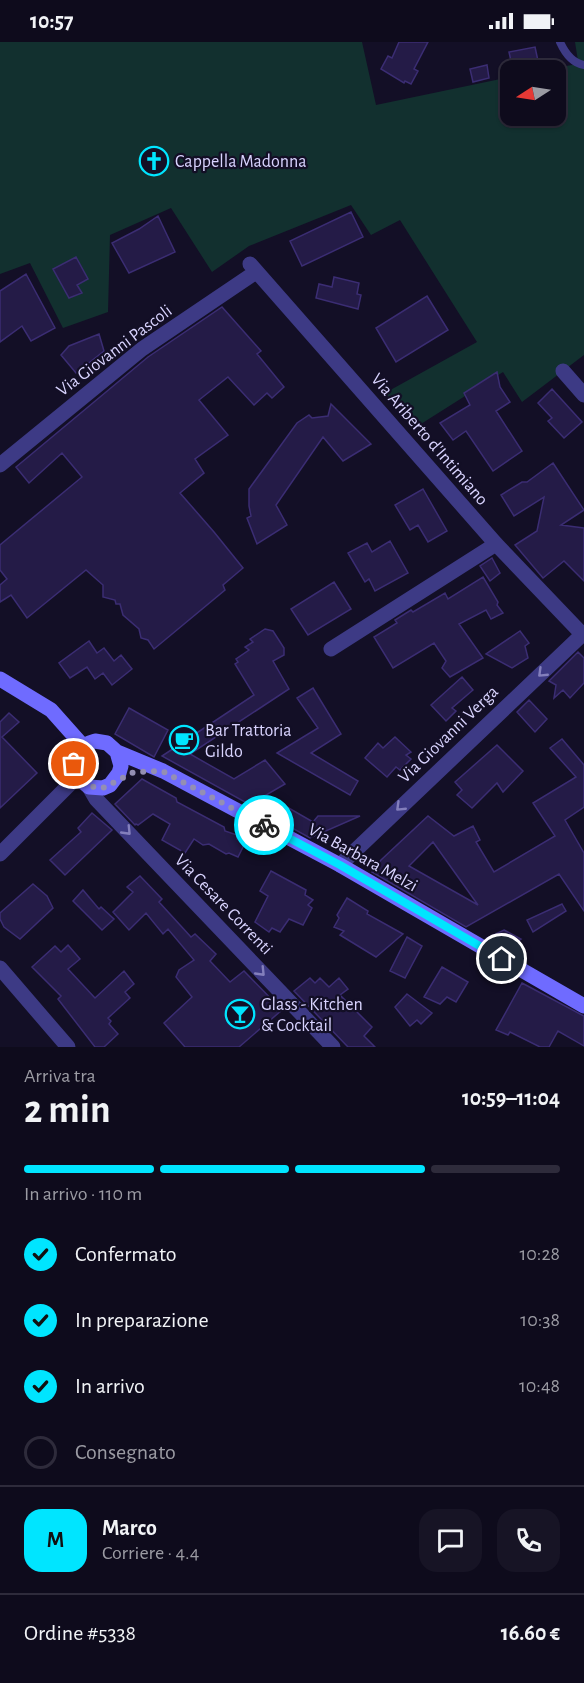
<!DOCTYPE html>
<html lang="it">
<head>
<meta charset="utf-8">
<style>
  :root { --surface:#0e0b1c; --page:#171425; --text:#f1f3f6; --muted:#9b9ba3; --line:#2e2b3b; --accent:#00e5ff }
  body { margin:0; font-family:"Alegreya Sans",sans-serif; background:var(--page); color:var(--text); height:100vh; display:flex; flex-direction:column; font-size:22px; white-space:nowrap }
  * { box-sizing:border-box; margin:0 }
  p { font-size:20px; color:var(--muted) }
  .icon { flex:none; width:33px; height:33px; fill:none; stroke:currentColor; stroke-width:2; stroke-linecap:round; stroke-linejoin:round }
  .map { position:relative; height:1005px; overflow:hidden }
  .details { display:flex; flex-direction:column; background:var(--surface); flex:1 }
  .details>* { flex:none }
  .needle { width:39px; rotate:258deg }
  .buttons { position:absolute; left:500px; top:18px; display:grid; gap:12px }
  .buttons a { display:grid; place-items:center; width:66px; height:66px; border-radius:12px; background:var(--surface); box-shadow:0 2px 4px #0004,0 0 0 2px var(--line); font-size:30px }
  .pin { position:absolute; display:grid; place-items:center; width:51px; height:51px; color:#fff; margin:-26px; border:3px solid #fff; border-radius:50%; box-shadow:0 2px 6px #0007 }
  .courier { position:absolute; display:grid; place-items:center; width:60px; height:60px; margin:-30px; border:4px solid #00e5ff; border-radius:50%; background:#fff; color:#222; box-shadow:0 2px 8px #0007 }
  .headline em { font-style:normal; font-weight:600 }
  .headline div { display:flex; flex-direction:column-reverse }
  .headline { display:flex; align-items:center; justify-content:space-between; height:102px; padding:0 24px }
  h1 { font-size:39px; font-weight:600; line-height:45px }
  .bar { display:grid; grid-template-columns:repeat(4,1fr); gap:9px 6px; align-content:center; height:72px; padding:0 24px }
  .bar i { height:8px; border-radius:4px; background:var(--line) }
  .bar .current { background:var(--accent) }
  .bar p { grid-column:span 4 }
  .line { display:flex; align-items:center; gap:15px; padding:0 24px; border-top:2px solid var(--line) }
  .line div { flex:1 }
  .round { display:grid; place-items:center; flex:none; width:63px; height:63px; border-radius:18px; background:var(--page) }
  ol { padding:0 24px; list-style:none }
  li { display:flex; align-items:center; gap:18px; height:66px }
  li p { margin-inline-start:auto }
  li .icon { padding:6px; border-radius:50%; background:var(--accent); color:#111; stroke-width:4 }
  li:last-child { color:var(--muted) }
  li i { width:33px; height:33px; border:3px solid var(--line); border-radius:50% }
  .status { display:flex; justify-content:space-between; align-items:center; height:42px; padding:0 30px; background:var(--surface); direction:ltr }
  .status svg { height:16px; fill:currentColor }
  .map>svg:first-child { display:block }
  .green { fill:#12302f }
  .building { fill:#241b47; stroke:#3b2d73; stroke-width:1.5; fill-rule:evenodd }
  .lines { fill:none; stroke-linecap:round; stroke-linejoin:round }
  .lane { stroke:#3d3a85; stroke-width:8 }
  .street { stroke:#3d3a85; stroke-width:15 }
  .secondary { stroke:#6f6bff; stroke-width:15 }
  .oneway { stroke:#837fbc }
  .done { stroke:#948fb3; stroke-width:6; stroke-dasharray:0 10.8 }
  .route { stroke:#00e5ff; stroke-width:8 }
  .labels { text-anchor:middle; stroke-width:4.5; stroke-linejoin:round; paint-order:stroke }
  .poi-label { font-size:18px; fill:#d9d4ff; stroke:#130f26; text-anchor:start }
  .street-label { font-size:18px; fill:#d9d4ff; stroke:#130f26 }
</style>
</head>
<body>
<div class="status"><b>10:57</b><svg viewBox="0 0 49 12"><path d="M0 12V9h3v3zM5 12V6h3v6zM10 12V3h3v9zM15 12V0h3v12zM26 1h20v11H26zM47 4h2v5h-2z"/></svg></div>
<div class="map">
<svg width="584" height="1005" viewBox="0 0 584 1005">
  <rect width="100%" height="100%" fill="#130f26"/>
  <path class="green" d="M0,0H362L376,63L510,35V74H555V28H544L572,23L578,19L575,0H584V313L522,360L503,330L413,387L385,351L477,300L400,178L371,193L351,163L249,204L212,230L171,166L110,193L108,270L63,286L30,221L0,232Z"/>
  <path class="building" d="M399,0H428L414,27L418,29L411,42L405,39L404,41L381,27L388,14L392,16Z
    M535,5L540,28H513L509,10Z
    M487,23L489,36L473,40L470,27Z
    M351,170L363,195L302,224L290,199Z
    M158,174L175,210L129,231L112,201L139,187Z
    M76,215L88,237L77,243L82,251L69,256L53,227Z
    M26,232L55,286L31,299L22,284L0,300V249Z
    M334,235L359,241L357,252L361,253L358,267L316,256L319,242L332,245Z
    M427,254L448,288L396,320L376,286Z
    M222,265L261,309L257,312L284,345L272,356L267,351L254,363L228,335L199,358L228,393L195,417L204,431L180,451L214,490L243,526L223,543L225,548L154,607L148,598L141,596L139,587L123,573L120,562H116L115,558L103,555V543L86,528L27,576L11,553L0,560V543L7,537L0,528V503L82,435L62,411L29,441L16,425L148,315Z
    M99,292L104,309L76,331L61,313L69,304Z
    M497,330L500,345L510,360L496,369L522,409L493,429L466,389L453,398L440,381L470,363L464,351Z
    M552,347L582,380L564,396L548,379L552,376L538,361Z
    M331,362L371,402L343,419L323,395L276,463L287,483L257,502L247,476L251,474L249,464V447L297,381L309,373L312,376L328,374Z
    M553,421L584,468L561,483L584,486V539L564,519L543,536L515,503L537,489L544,455L514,474L501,453L522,440H527Z
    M423,447L447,489L428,500L418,483L410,488L395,463Z
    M390,499L408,531L375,549L369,537L365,540L348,511L367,501L372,510Z
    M492,516L500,531L490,539L480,524Z
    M483,535L498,560L497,563L503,571L491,577L486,568L459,582L483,616L450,635L442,626L446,619L434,601L393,626L374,595L397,581L395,578L411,568L413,570L445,551L448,557Z
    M334,540L351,567L308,593L291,567Z
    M265,587L273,589L284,606V613L273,619L289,647L190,712L234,737L265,718L285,742L266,753L313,780L318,774H360L310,796L162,714L254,653L235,622L238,620L236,617L249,608L245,605L253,600L250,597Z
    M520,589L529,601L525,604L528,616L512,626L486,612Z
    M89,599L97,611L104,606L114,619L121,613L132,627L112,643L103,631L95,637L87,625L70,636L59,621Z
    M578,610L584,616V641L570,656L563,648L554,656L556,643L549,639Z
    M462,635L473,648L452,666L456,669L446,679L431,663Z
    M313,646L341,692L311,711L358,739L350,753L277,711L318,686L297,656Z
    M529,658L547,677L535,690L517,670Z
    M129,666L168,688L154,715L115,692Z
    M9,671L19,680L2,695L37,731L0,766V680Z
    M395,695L411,710L406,713L411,717L400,728L396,725L387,735L365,716L378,701L383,706Z
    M562,697L584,723V765L565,778L584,811V869L559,832L466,885L372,830L381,818L428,774L454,794L473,784L480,798L476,800L494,830L555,794L533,761L576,735L550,706ZM433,800L478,863L409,824Z
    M497,703L523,729L503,750L497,741L472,766L457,753L462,748L455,740Z
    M142,737L176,756L177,760L224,785L225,789L237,793V797L245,801L238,815L229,811L226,812L209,802L203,803L194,797L185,811L162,798L170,782L153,772L138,783L136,782L135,783L115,762Z
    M92,771L112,788L65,833L50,818L81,790L78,786Z
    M271,829L306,848L305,853L313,858L308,863L312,866L303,883L289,877L280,890L272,886L269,890L255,880L268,854L260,849Z
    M140,834L162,857L159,860L191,895L195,892L216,912L210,919L230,940L244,929L282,968L239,1005H185L164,981L192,955L176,935L179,928L194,918L168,887L163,892L146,871L129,888L113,870L133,850L127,845Z
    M33,842L47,854L53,866L20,897L4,885L0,877V871Z
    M83,848L99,867L101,865L114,877L102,888L73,859Z
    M347,856L368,869L367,872L403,892L376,915L340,893L344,889L334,885L339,876L337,873Z
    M562,862L566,869L533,890L527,878Z
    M504,888L521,897L507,907L487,896Z
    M407,895L422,904L405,936L390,929Z
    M68,903L80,917L68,927L95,956L124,929L134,942L125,950L130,956L108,976L111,979L109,982L118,992L104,1005H95L58,957L61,954L32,925L55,904L61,910Z
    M442,925L468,940L456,960L447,955L440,962L424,955Z
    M310,936L315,941L320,936L329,945L339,936L348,947L340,953L372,985L364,994L375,1005H348L294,949Z
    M522,941L584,974V1004L558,989L549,1005H540L510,990L508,993L496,988Z
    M407,952L432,971L421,982L417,978L410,984L395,965Z"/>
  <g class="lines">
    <path class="lane" d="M560,0C565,11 572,21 584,23"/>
    <path class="street" d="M250,222L496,502L584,594
      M563,329L584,353
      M0,423L142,307L256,230
      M331,607L496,502
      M89,745L96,757L333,1005
      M0,812L77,735
      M340,823L584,591
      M0,926L68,1005"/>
    <path class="secondary" d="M0,637L51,668L83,704
      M117,710L121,724L119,731L110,743L103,746L89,745L77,735L74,722L78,709L89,701L95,699L107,701L117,710L163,729L340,823L584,964"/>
  </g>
  <defs><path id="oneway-chevron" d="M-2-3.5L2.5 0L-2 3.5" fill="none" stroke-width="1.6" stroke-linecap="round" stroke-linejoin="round" transform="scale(1.5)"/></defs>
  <g class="oneway">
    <use href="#oneway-chevron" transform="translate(542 631) rotate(136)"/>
    <use href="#oneway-chevron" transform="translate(400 765) rotate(136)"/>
    <use href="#oneway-chevron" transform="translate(127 789) rotate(46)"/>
    <use href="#oneway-chevron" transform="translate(261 930) rotate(46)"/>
  </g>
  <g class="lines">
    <path class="done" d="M74,722L75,729L82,740L96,746H103L134,730L162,729L264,783"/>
    <path class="route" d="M264,783L340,823L502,917"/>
  </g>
  <defs>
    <g id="church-ring" transform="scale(1.5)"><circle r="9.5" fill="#130f26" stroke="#00e5ff" stroke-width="1.5"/><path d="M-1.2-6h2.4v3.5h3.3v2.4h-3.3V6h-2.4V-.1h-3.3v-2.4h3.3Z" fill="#00e5ff"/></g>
    <g id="cafe-ring" transform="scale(1.5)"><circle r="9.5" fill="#130f26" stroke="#00e5ff" stroke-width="1.5"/><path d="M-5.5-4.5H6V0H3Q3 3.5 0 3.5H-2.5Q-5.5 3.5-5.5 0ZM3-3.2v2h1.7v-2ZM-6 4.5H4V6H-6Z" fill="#00e5ff"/></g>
    <g id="bar-ring" transform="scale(1.5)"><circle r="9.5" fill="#130f26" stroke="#00e5ff" stroke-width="1.5"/><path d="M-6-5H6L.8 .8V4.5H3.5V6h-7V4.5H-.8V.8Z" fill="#00e5ff"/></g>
  </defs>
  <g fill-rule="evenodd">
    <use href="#church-ring" x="154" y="119"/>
    <use href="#cafe-ring" x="184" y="698"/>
    <use href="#bar-ring" x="240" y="972"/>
  </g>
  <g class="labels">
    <g class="poi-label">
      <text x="175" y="125">Cappella Madonna</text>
      <text x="205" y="694">Bar Trattoria<tspan x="205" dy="21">Gildo</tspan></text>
      <text x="261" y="968">Glass - Kitchen<tspan x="261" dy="21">&amp; Cocktail</tspan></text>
    </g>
    <g class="street-label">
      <text transform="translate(114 308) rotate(-37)" y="6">Via Giovanni Pascoli</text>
      <text transform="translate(430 397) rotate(49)" y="6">Via Ariberto d'Intimiano</text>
      <text transform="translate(448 692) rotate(-44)" y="6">Via Giovanni Verga</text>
      <text transform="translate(363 815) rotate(29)" y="6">Via Barbara Melzi</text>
      <text transform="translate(224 862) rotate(46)" y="6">Via Cesare Correnti</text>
    </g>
  </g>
</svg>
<div class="buttons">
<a><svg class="needle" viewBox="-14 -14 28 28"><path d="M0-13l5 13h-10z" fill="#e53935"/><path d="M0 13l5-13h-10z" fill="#9b9ba3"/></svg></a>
</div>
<div class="pin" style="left:74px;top:722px;background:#ea580c"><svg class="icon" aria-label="bag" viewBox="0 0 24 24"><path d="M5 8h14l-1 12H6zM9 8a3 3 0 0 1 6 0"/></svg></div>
<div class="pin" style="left:502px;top:917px;background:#1f2937"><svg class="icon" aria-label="home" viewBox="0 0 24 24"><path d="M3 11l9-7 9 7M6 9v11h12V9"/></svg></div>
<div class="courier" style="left:264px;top:783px"><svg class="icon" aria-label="bike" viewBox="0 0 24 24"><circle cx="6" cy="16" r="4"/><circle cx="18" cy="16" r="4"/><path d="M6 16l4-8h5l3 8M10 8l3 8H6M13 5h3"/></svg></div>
</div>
<section class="details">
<div class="headline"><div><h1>2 min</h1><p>Arriva tra</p></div><em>10:59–11:04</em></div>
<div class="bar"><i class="current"></i><i class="current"></i><i class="current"></i><i></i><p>In arrivo · 110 m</p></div>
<ol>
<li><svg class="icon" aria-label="check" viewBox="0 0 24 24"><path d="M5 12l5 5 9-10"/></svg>Confermato<p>10:28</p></li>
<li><svg class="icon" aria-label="check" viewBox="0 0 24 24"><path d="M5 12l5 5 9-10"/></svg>In preparazione<p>10:38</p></li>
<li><svg class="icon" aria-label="check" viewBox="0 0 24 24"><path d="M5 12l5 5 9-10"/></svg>In arrivo<p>10:48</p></li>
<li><i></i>Consegnato</li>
</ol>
<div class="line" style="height:108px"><b class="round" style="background:var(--accent);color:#111">M</b><div><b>Marco</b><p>Corriere · 4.4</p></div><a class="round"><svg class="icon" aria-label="chat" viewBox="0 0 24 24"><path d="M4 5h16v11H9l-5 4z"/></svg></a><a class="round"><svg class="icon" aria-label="phone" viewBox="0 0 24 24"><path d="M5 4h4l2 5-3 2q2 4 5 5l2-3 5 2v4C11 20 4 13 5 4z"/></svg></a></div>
<div class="line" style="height:78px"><div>Ordine #5338</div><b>16.60 €</b></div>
</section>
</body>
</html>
